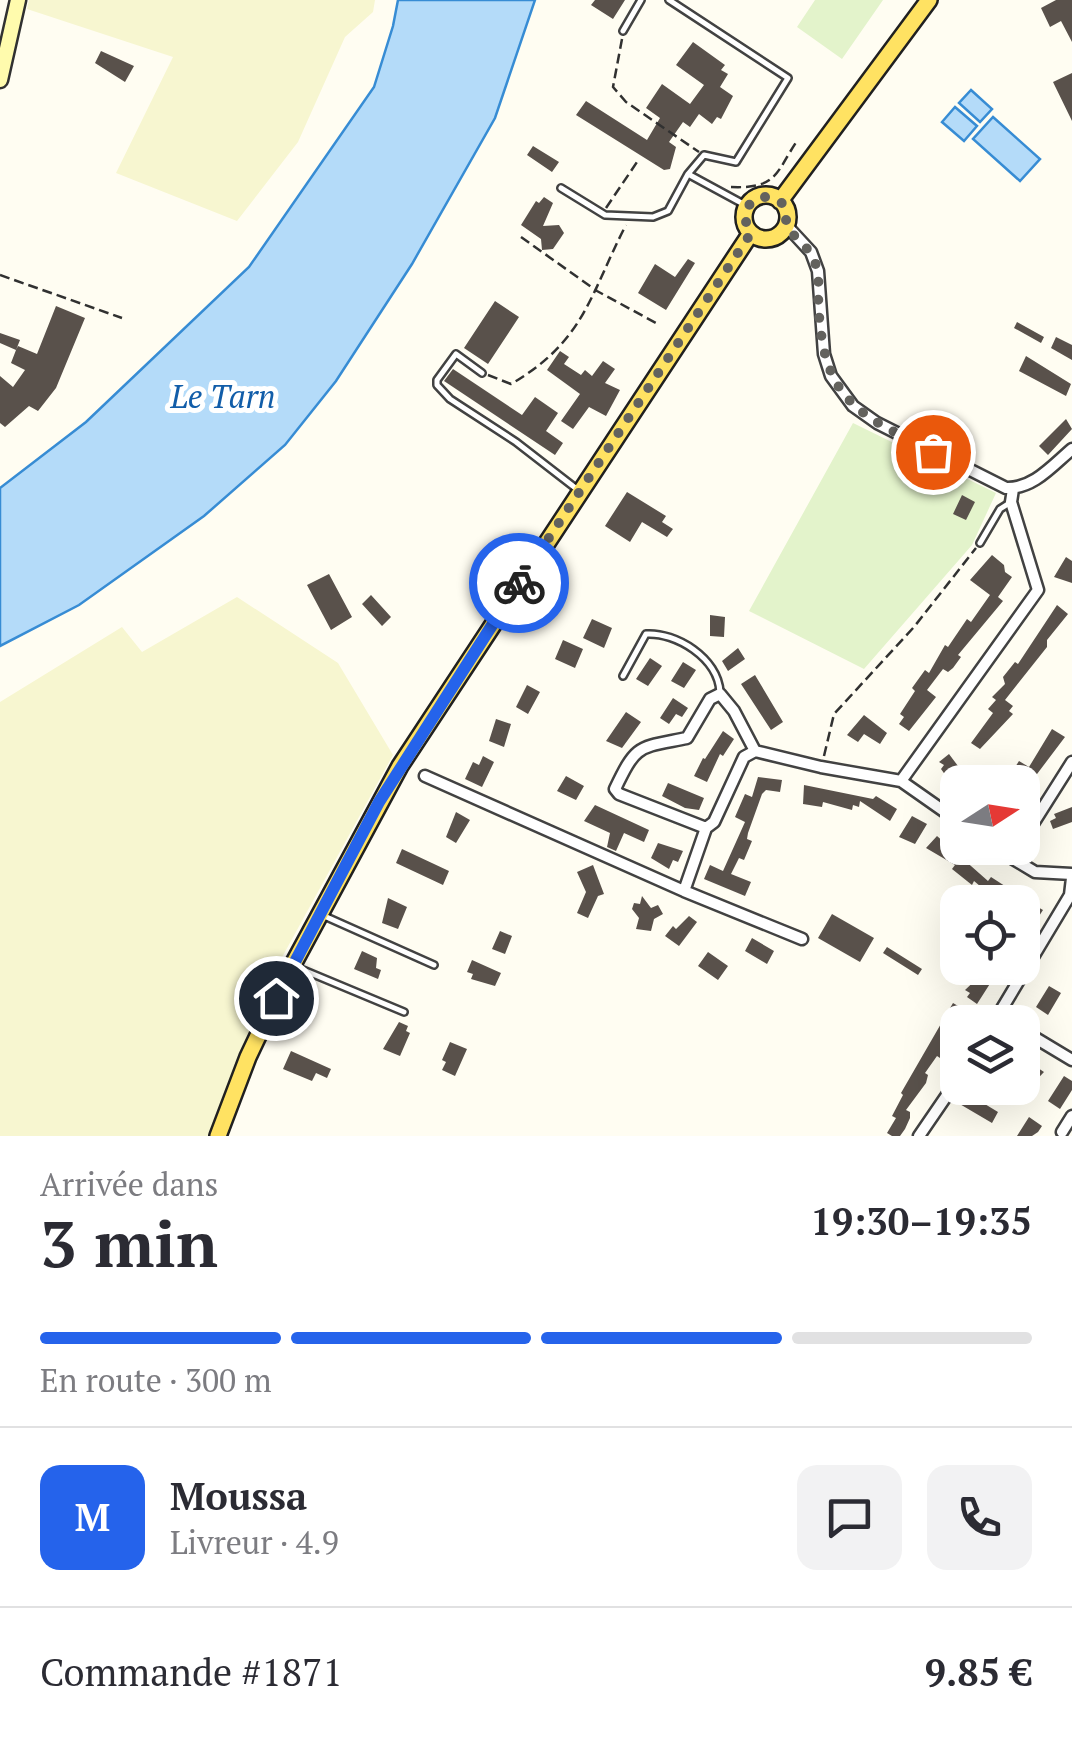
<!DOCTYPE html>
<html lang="fr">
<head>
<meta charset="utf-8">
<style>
  :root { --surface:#fff; --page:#f2f2f3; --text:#2b2b33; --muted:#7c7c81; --line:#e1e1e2; --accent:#2563eb }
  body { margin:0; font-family:"PT Serif",serif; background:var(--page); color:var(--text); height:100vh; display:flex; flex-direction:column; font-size:38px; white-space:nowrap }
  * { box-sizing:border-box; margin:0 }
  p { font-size:32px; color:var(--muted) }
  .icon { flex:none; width:55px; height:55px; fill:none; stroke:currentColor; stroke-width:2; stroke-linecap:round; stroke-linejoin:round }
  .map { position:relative; height:1136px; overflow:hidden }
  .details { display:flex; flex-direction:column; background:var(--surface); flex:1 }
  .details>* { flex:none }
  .needle { width:65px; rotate:78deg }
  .buttons { position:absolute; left:940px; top:765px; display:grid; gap:20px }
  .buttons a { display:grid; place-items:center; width:100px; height:100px; border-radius:20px; background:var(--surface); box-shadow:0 10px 40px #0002; font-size:50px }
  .pin { position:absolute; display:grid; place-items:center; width:85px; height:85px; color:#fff; margin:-42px; border:5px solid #fff; border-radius:50%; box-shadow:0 2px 10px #0007 }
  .courier { position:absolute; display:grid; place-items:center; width:100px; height:100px; margin:-50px; border:8px solid #2563eb; border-radius:50%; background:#fff; color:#222; box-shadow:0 2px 12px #0007 }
  .overview em { font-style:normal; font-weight:800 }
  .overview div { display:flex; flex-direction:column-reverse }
  .overview { display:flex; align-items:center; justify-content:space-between; height:170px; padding:0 40px }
  h1 { font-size:65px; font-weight:800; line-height:75px }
  .bar { display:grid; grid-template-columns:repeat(4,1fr); gap:15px 10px; align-content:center; height:120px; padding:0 40px }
  .bar i { height:12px; border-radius:8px; background:var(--line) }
  .bar .active { background:var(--accent) }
  .bar p { grid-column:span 4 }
  .line { display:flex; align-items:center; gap:25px; padding:0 40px; border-top:2px solid var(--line) }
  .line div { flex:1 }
  .round { display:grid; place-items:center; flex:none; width:105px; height:105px; border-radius:20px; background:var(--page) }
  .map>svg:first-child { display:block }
  .farmland { fill:#f7f6d0 }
  .pitch { fill:#e3f3cb }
  .water { fill:#b4dbf9; stroke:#378cd4; stroke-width:2.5 }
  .building { fill:#59514b }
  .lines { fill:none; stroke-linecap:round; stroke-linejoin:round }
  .lane-casing { stroke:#424242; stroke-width:10 }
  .street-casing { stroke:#424242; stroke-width:15 }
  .secondary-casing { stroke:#313131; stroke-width:19 }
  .primary-casing { stroke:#202020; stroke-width:20 }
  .path { stroke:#313131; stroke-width:2.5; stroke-dasharray:10 5; stroke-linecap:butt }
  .lane { stroke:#fff; stroke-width:5 }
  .street { stroke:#fff; stroke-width:10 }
  .secondary { stroke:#fffbad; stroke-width:14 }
  .primary { stroke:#ffe262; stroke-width:15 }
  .done { stroke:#63625e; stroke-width:10; stroke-dasharray:0 18 }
  .route { stroke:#2563eb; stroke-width:12 }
  .labels { text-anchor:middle; stroke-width:10; stroke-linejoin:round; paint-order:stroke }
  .water-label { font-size:32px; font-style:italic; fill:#115da9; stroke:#fff }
</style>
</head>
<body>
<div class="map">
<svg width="1072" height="1136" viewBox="0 0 1072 1136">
  <rect width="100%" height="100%" fill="#fffdf2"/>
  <path class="farmland" d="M29,0H375L373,12L345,37L298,142L237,221L116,173L173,57L27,9Z
    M237,597L338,663L393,755L269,981L209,1136H0V702L122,627L142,652Z"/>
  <path class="pitch" d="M815,0H883L842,59L797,27Z
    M853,423L996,493L972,545L864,669L749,611Z"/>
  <path class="water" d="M398,0H535L495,118L412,264L336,381L285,445L204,516L79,605L0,646V488L86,422L249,267L374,87L393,26Z
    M971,90L992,109L980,122L959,103Z
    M955,107L977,126L964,141L942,122Z
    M993,117L1040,159L1020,181L973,139Z"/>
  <path class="building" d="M595,0H625L613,19L591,5Z
    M1056,0H1072V42L1061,21L1050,27L1041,8Z
    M693,42L725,65L721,70L728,74L720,87L733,96L721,119L717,117L712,124L699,114L690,127L683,122L669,142L676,147L670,169L664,170L576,115L586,101L647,140L660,118L646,108L662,84L690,104L704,85L676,65Z
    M101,51L134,66L125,82L95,63Z
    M1072,73V121L1053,82Z
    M533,146L559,162L552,172L527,155Z
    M544,197L553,203L543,226L559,225L564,233L553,249L542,250L541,239L521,225L536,201L539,203Z
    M688,259L695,263L666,310L638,293L655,264L675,277Z
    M495,301L519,317L488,364L464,348Z
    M56,306L85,318L56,388L38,411L29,406L5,427L0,423V376L13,387L25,370L11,363L16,350L0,343V333L20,340L16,350L18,346L37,354Z
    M1017,322L1044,337L1041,343L1014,328Z
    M1056,337L1072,345V360L1051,348Z
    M560,351L569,357L564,364L581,375L585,370L592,376L603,361L615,369L605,383L620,390L606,416L589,407L573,429L561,421L580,394L547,370Z
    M1026,356L1071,384L1066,396L1019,371Z
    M453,369L522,415L535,397L558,413L546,431L563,443L555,455L444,381Z
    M1066,419L1072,429L1048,455L1039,446Z
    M627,492L666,516L662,522L673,529L667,537L642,522L630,542L605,526Z
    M962,495L975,502L966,520L953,514Z
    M992,555L1004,565L1005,572L1012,577L998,597L1003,601L958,655L961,657L953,668L948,672L943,669L927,690L936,697L909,731L899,724L904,717L900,714L915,691L912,688L925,670L929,673L945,645L948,647L967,619L971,622L990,595L970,580Z
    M1066,557L1072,561V583L1054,577Z
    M329,574L352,617L331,630L307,585Z
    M371,595L391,617L382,626L362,604Z
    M1057,605L1068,614L1047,640V647L1005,700L1013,706L1009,711L1013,714L980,749L971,743L993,713L988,709L996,700L992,697L1005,684L1003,677L1015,662L1018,664Z
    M710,615L725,617L724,637L710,636Z
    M592,619L612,628L604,648L583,638Z
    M563,640L583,649L575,668L555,659Z
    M738,648L745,659L728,671L722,661Z
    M650,658L662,666L648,686L636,679Z
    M683,662L696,670L684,688L671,681Z
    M755,675L783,722L771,730L741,684Z
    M527,685L540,692L528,714L516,707Z
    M673,698L688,708L682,717L676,714L669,724L660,718Z
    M626,712L641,722L622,748L606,741Z
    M864,715L887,733L880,744L864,734L858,742L847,735Z
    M496,719L511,724L504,747L489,741Z
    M1052,729L1065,737L1031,782L1012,772L1019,761L1029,767Z
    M723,731L734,739L723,756L720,754L707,782L694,776L703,758L705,759Z
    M949,754L958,766L946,776L941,769L944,765L939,762Z
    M483,756L494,762L482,787L465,779L473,762L479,765Z
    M566,776L584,786L576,800L557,791Z
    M758,777L782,780L780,792L766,790L762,794L748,833L747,839L752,841L744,860L739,858L731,874L751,882L745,896L704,879L710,865L723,871L745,822L735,817L745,794L752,797Z
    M668,783L704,798L699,810L685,808L662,796Z
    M804,785L873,799L876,796L897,809L890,821L860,801L859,807L853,805L852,810L823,802L822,807L803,804Z
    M595,805L649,830L644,842L624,833L616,851L607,847L610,833L584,821Z
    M1072,807V822L1053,829L1050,821L1056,818L1054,814Z
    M456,812L470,820L456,843L446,837Z
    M912,816L927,824L915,844L899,837Z
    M937,836L988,881L991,877L1008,888L1006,891L1013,896L1009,902H999L974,881L972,885L952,869L955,865L926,848Z
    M658,843L683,851L678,862L673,860L669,869L651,858Z
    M402,849L449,871L443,885L396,863Z
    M593,865L604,894L598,896L588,918L577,913L586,892L577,872Z
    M642,896L651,908L658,905L663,914L654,919L651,931L636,929L639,918L632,909L634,903L640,904Z
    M388,898L407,907L398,929L382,923Z
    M1029,902L1043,910L1022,942V912Z
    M832,914L874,938L860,962L818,938Z
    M689,916L697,922L679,946L665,936L673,926L676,929Z
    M500,931L512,936L505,954L492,949Z
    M752,938L774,951L767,964L745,951Z
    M887,947L922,969L918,975L883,953Z
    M362,951L377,958L376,968L381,970L378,979L354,969Z
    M708,952L728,966L718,980L698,966Z
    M472,960L501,973L495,986L471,979L473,974L467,972Z
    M992,968H1000L977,1004L967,997L970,993L965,990L981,975L985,977Z
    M1049,986L1061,993L1048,1015L1036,1007Z
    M953,1003L965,1010L940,1058L937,1056L925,1073L928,1075L926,1083L906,1110L910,1112V1118L905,1129L900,1136H892L887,1133L896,1118L892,1116L903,1095L901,1093Z
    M399,1022L408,1026L406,1031L410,1033L400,1056L383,1049Z
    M450,1042L467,1049L455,1076L442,1070L446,1062L442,1060Z
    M291,1051L331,1069L327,1078L316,1073L312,1081L283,1069Z
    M1035,1066L1044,1072L1022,1095V1074L1027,1068L1031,1071Z
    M1064,1076L1072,1081V1090L1060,1109L1048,1101Z
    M965,1092L998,1112L992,1123L958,1103Z
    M1029,1117L1042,1126L1038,1132L1032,1136H1017Z"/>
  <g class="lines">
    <g class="lane-casing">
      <path id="lane" d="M623,31L641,0
        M688,174L747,206
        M561,188L605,215L653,217L668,211L688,174L704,155L736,162L788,78L669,0
        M482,373L456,354L437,380V385L450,399L516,442L578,490
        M980,543L1000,509L1011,502
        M623,676L646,634C676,632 718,658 720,692
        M322,915L434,965
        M296,967L404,1012"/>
    </g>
    <g class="street-casing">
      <path id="street" d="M786,225L811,252L818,271L824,354L831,376L853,406L877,423L1006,488C1033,489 1052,466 1072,449
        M425,776L684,891L802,939
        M901,781L958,821
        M706,828L619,794L615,789C637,743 638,748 687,738L710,699L720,694L734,711L755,751
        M1022,841L1072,762
        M995,848L1035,872L1072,874
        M684,891L706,828L714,822L744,757L755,751L821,767L901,781L1038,590L1011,502L1013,489
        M994,1022L1070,895L1072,878
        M1022,1030L1072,1060
        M1062,1132L1072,1116
        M919,1136L958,1079"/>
    </g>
    <g class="secondary-casing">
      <path id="secondary" d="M0,80L18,0"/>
    </g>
    <g class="primary-casing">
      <path id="primary" d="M744 217a22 22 0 1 1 44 0a22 22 0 1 1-44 0Z
        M780,201L929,0
        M218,1136L248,1057L284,981L400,766L751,233"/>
    </g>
    <path class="path" d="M622,39L613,87L626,102L699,152
      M731,187C778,189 776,172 797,141
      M606,208L637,162
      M521,237L597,291L656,323
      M0,275L122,318
      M488,375L511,384C585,341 590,294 626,225
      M824,756L834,714L914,627L976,548"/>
    <use href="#lane" class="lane"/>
    <use href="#street" class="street"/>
    <use href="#secondary" class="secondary"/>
    <use href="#primary" class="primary"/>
  </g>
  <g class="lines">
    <path class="done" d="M519,583L751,233C734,208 760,185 783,204C787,211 785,219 787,225C793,240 811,244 817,269C820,284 817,300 819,315C826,404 862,415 933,452"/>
    <path class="route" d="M276,998L379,802L519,583"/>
  </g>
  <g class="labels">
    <g class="water-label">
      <text x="223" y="408">Le Tarn</text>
    </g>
  </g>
</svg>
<div class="buttons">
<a><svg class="needle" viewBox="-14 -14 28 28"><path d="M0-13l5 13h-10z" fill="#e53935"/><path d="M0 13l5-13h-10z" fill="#7c7c81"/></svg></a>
<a><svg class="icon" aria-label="locate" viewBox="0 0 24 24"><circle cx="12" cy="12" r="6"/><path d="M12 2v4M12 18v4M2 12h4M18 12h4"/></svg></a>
<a><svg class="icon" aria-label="layers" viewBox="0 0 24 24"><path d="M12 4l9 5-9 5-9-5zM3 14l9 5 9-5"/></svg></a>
</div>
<div class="pin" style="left:933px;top:452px;background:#ea580c"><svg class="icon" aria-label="bag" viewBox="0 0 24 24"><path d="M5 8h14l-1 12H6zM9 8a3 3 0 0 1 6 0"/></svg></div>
<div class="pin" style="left:276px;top:998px;background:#1f2937"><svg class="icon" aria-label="home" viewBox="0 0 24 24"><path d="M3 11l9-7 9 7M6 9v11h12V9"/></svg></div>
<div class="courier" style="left:519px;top:583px"><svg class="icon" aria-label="bike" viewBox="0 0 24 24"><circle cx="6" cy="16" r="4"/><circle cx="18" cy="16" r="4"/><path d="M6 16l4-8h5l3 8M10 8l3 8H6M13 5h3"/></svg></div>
</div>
<section class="details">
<div class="overview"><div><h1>3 min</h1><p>Arrivée dans</p></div><em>19:30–19:35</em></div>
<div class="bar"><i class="active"></i><i class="active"></i><i class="active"></i><i></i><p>En route · 300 m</p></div>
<div class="line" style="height:180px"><b class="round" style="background:var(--accent);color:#fff">M</b><div><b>Moussa</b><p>Livreur · 4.9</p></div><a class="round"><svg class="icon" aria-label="chat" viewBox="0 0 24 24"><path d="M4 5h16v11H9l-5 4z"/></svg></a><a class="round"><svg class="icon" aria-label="phone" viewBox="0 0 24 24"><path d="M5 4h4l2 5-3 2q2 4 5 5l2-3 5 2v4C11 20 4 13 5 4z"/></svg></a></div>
<div class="line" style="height:130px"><div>Commande #1871</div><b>9.85 €</b></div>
</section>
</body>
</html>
